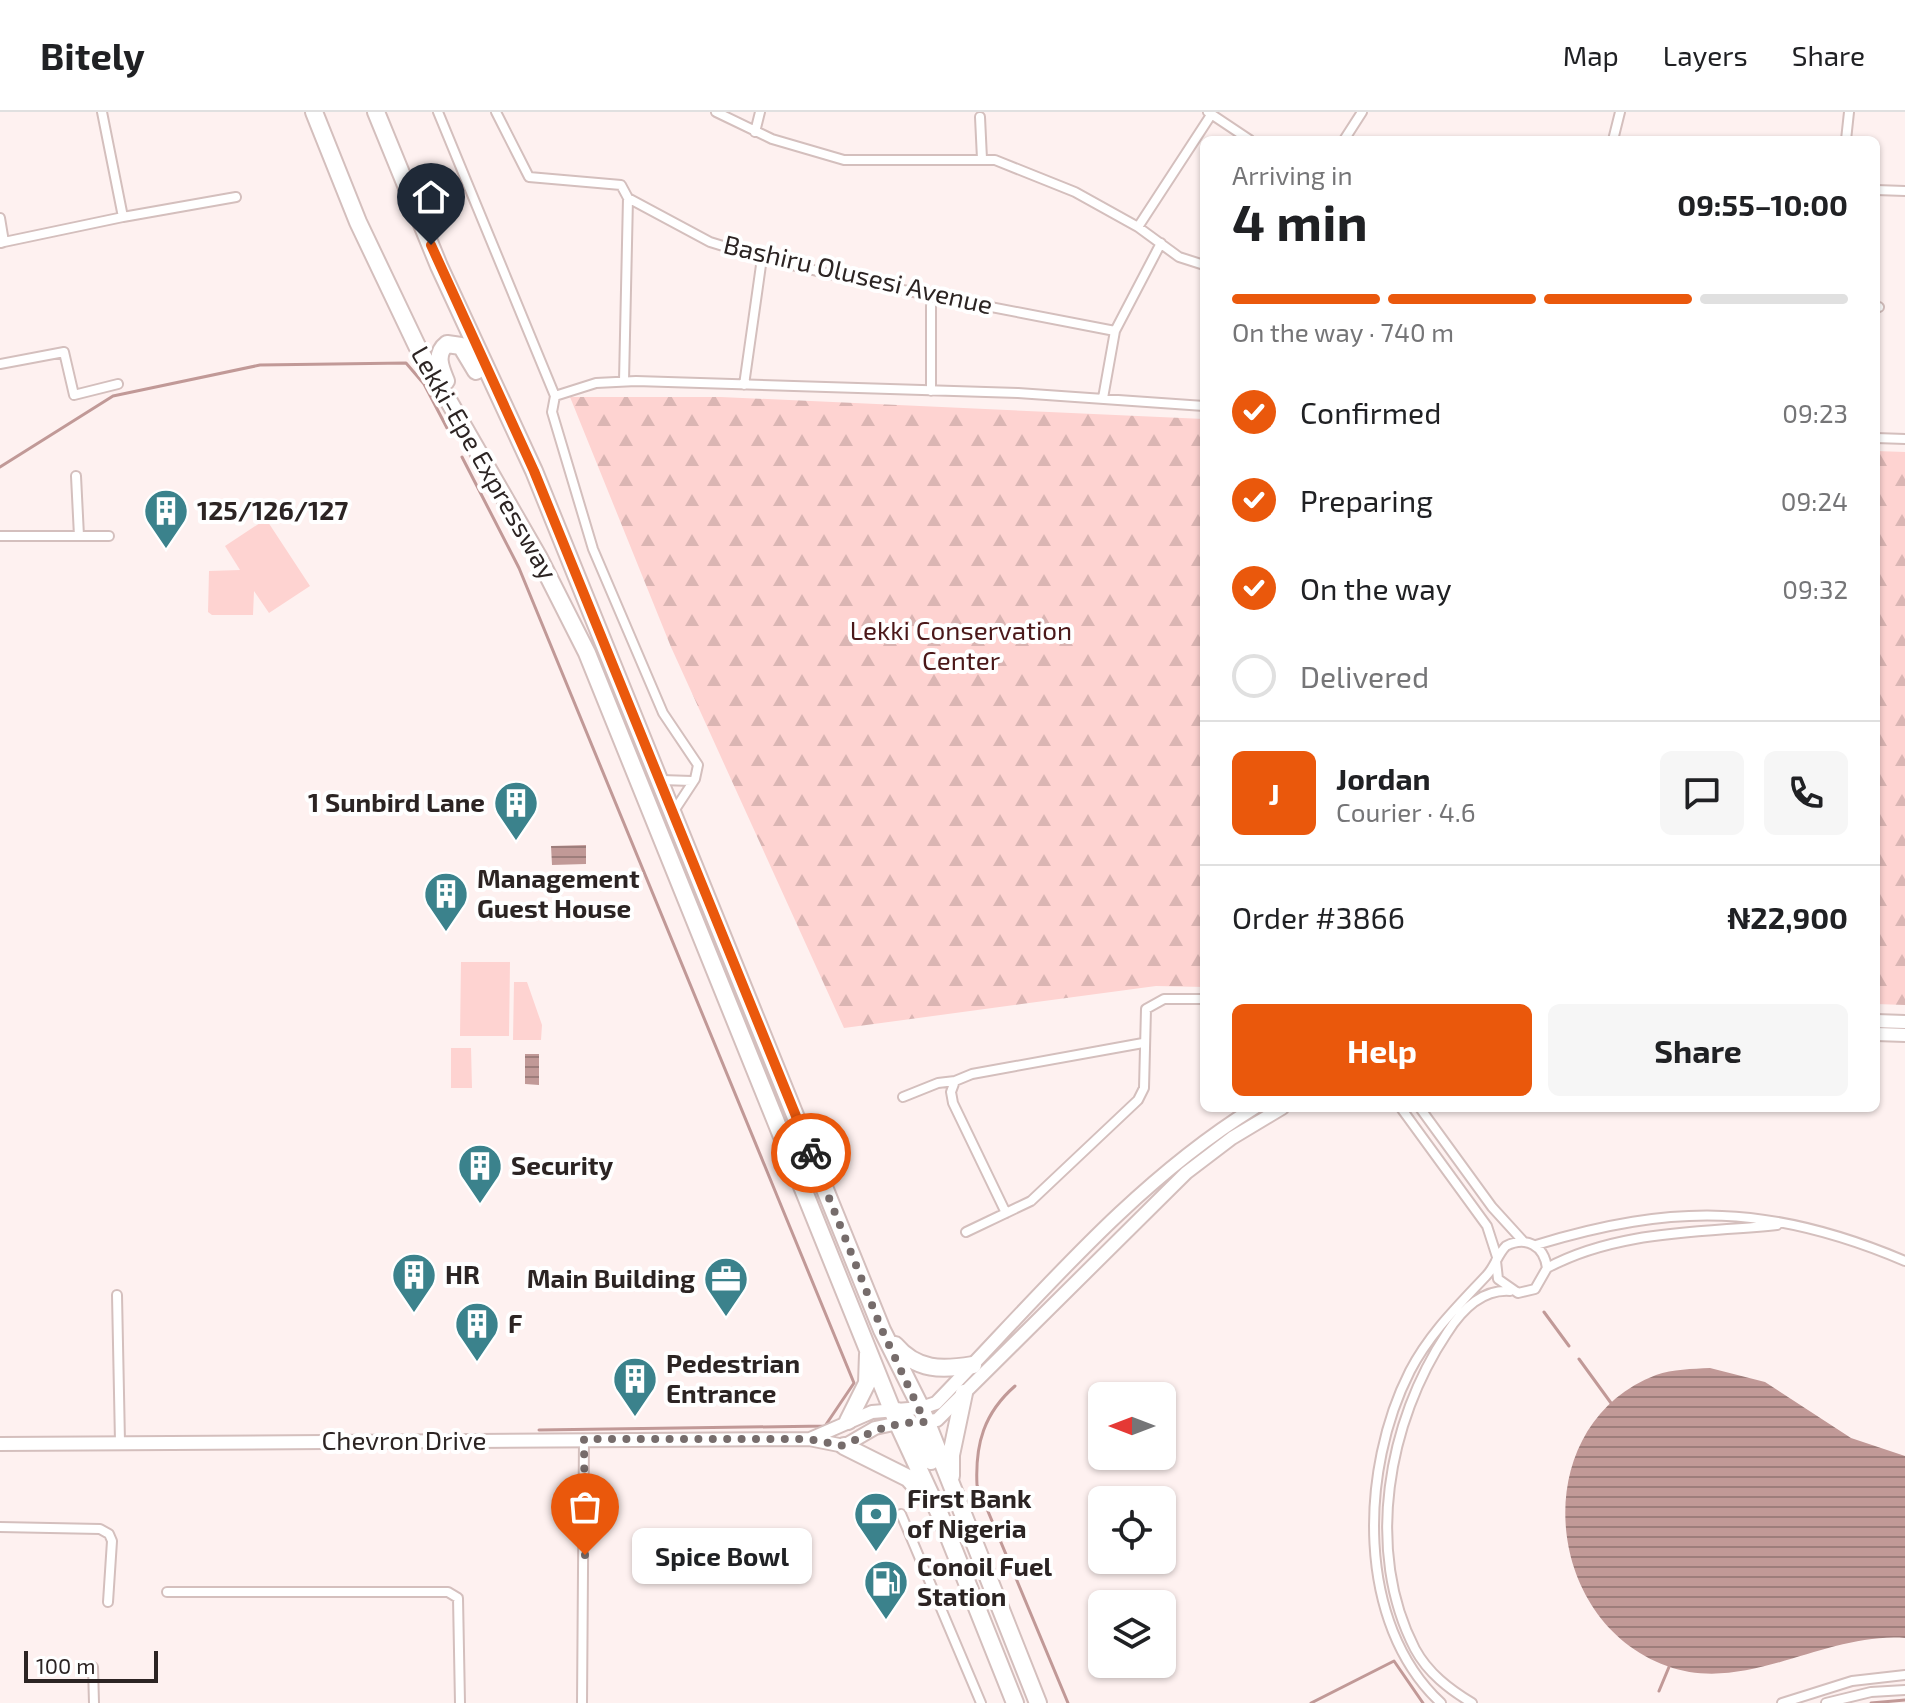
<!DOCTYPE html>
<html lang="en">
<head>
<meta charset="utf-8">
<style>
  :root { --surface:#fff; --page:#f6f6f6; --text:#202124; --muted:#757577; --line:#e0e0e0; --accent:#ea580c }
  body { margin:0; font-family:"Exo 2",sans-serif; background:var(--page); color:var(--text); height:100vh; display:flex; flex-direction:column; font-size:30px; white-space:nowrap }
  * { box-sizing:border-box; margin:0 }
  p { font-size:26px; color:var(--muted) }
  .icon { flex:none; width:44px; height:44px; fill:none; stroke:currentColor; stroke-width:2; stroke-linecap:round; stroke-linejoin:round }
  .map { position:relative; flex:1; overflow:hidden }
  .sheet { position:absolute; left:1200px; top:24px; width:680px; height:976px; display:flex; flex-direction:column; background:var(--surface); border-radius:12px; box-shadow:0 2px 6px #0004 }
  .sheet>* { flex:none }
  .needle { width:52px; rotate:270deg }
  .controls { position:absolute; left:1088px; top:1270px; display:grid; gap:16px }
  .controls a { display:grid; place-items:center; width:88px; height:88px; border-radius:12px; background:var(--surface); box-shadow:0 2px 6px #0004; font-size:40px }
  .scale { position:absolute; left:24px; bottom:20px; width:134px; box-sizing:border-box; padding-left:8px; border:4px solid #2c2423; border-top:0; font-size:22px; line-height:28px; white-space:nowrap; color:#2c2423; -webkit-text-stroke:6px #fff; paint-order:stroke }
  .pin { position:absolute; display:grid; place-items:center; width:68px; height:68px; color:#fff; margin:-82px -34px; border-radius:50% 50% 50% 0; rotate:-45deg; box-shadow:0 0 8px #0007 }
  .pin .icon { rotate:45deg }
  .courier { position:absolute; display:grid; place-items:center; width:80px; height:80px; margin:-40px; border:6px solid #ea580c; border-radius:50%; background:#fff; color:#222; box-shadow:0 2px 10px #0007 }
  .bubble { position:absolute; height:56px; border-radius:12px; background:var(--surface); box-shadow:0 2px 6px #0004; font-size:26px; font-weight:700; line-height:56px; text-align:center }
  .overview em { font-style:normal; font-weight:700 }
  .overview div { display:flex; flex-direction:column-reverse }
  .overview { display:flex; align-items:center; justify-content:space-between; height:136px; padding:0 32px }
  h1 { font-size:52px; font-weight:700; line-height:60px }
  .bar { display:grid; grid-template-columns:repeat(4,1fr); gap:12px 8px; align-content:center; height:96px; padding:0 32px }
  .bar i { height:10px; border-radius:6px; background:var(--line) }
  .bar .active { background:var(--accent) }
  .bar p { grid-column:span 4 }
  .line { display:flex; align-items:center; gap:20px; padding:0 32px; border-top:2px solid var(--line) }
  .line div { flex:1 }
  .round { display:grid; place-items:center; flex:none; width:84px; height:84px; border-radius:12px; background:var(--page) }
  ol { padding:0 32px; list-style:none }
  li { display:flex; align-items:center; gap:24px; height:88px }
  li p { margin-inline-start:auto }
  li .icon { padding:8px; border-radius:50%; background:var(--accent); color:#fff; stroke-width:4 }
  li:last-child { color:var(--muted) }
  li i { width:44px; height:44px; border:4px solid var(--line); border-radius:50% }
  .cta { display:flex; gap:16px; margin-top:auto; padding:16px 32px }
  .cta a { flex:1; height:92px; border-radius:12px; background:var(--accent); color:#fff; font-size:32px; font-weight:700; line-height:92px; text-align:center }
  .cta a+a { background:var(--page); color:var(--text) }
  header { display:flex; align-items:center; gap:48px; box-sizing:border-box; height:112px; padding:0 40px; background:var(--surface); border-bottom:2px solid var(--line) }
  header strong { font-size:38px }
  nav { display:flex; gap:44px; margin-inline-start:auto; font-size:28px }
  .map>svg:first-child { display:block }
  .green { fill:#fed3d1 }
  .forest { fill:url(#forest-firs) }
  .water { fill:url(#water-rules) }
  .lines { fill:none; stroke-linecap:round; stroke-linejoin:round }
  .stream { stroke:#c19997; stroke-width:3 }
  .street-casing { stroke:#d4bfbd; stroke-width:12 }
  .secondary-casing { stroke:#d4bfbd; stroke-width:16 }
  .highway-casing { stroke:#d4bfbd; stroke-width:20 }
  .street { stroke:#fff; stroke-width:8 }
  .secondary { stroke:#fff; stroke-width:12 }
  .highway { stroke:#fff; stroke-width:16 }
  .done { stroke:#766c6b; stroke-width:8; stroke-dasharray:0 14.4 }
  .route { stroke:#ea580c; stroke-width:10 }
  .labels { text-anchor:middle; stroke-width:8; stroke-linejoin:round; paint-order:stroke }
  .street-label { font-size:26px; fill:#2c2423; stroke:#fff }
  .poi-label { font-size:26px; font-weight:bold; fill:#2c2423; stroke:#fff; text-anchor:start }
  .park-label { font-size:26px; fill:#4b1819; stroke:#fff }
</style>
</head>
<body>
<header>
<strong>Bitely</strong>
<nav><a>Map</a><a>Layers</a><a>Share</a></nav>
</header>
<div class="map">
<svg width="1905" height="1591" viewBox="0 0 1905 1591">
  <defs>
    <pattern id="forest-firs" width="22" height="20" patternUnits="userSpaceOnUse" patternTransform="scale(2)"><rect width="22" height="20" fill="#fed3d1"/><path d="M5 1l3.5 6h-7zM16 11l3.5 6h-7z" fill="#dab5b3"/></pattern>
    <pattern id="water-rules" width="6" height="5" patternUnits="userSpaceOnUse" patternTransform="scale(2)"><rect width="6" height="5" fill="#c19997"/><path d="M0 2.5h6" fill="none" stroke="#9d7d7b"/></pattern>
  </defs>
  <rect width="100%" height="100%" fill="#fef1f0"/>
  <path class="green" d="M266,407L310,474L269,501L254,479L253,503H212L208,500L209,459L240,458L225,434Z
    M461,850H510L509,924H460Z
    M514,870H527L542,913L541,928H513Z
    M451,936H471L472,976H451Z"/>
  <path class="forest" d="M570,285H721L1204,307V875L1156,874L844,916L671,535Z
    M1876,339L1905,340V893L1876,892Z"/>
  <path class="water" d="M586,733V752L552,753L551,734Z
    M525,942H539V973L525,972Z
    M1710,1256L1765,1270L1851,1326L1905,1344V1526C1824,1520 1746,1583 1667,1554C1540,1508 1527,1312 1656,1263C1673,1257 1692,1257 1710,1256Z"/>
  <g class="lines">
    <path class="stream" d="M462,345L519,456L854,1271L825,1314L539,1318
      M0,355L113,284L260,253L406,251L424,272L447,316
      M1544,1200L1569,1234
      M1579,1247L1611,1291
      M1015,1274C984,1301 975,1332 977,1373L1068,1591
      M1659,1579L1669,1555
      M1311,1591L1394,1549L1423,1591
      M1871,1591L1905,1588"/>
    <g class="street-casing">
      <path id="street" d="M438,0L555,284L552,300L593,437L663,601L698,653L695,667L674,699
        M496,0L529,65L621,73L628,86L710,130L762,146L877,173L1115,219
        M716,0L772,27L844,48H995L1075,80L1138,115L1179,145L1204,153
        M1208,0L1250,28
        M980,5L982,47
        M755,20L760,0
        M1344,28L1362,0
        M1613,28L1620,0
        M1846,28L1849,0
        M1876,78L1905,79
        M123,105L236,85
        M0,106L4,130L1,131
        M1138,115L1211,3
        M4,130L123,105L102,0
        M931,194V279
        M1876,196L1879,195
        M0,252L64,240L74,283L118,272
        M624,269L628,86
        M744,273L762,146
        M555,284L596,271L636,269L1018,281L1204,294
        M1103,286L1115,219L1161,131
        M1876,326L1905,327
        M76,364L79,424
        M0,424H109
        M661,668L692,669
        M903,985L938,971L955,969
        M1401,996L1487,1114L1497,1145
        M1420,996L1492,1095L1523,1129
        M1006,1101L953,991L951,980L955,969L972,962L1143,931
        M966,1120L1031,1089L1138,988L1144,976L1146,897L1164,887H1204
        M1536,1133C1674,1091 1771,1092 1905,1149
        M1547,1156C1618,1118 1699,1121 1777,1113
        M117,1183L120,1330
        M901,1402L981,1591
        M0,1415L100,1417L109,1422L112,1429L108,1490
        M167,1480H448L458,1486L460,1591
        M93,1555L94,1591
        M582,1591L584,1327
        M1441,1591C1355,1511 1360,1357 1410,1259C1430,1221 1457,1195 1486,1164C1495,1155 1497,1143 1506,1134C1526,1124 1544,1133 1547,1156L1535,1177L1518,1181L1498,1167L1496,1149
        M1472,1591C1449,1577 1428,1561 1415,1537C1364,1439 1388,1309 1447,1221C1461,1199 1482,1177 1510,1179
        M1782,1591L1852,1569L1905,1563
        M1826,1591L1871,1580L1905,1578"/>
    </g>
    <g class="secondary-casing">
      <path id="secondary" d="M1876,909L1905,910
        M1876,922L1905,923
        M921,1310L937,1308L1186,1061L1232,1026L1282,996
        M810,1327L872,1300L921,1296L936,1291C1036,1188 1131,1072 1254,996
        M0,1332L809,1327L844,1334L875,1316L903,1310"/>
    </g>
    <g class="highway-casing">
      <path id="highway" d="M314,0L358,110L417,234L539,446L587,541L897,1310L940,1403L1015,1591
        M376,0L439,154L534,359L882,1218L921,1296L1038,1591
        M446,269C441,257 434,242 447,232L461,234L476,259
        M895,1233C917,1259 942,1258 973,1253
        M897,1299L909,1310L931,1349
        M848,1309L867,1271L868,1242
        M844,1334L908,1366L926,1386
        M951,1364V1343L964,1281"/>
    </g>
    <use href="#street" class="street"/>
    <use href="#secondary" class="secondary"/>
    <use href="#highway" class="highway"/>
  </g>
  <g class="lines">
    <path class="done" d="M585,1443L584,1327H809L844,1334C873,1318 893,1310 925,1310L882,1218L811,1041"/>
    <path class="route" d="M431,133L534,359L811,1041"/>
  </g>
  <defs>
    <g id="building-pin" transform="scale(2.3)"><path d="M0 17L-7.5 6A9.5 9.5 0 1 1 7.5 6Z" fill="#3b828c" stroke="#fff"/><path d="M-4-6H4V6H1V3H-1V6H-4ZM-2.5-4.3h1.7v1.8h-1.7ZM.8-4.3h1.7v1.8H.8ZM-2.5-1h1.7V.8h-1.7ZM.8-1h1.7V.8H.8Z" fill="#fff"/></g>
    <g id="office-pin" transform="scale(2.3)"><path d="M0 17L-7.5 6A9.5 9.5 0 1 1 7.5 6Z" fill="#3b828c" stroke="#fff"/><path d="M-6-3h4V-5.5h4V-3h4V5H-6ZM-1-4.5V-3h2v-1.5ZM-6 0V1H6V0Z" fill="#fff"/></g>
    <g id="bank-pin" transform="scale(2.3)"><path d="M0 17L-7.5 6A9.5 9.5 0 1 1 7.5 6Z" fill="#3b828c" stroke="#fff"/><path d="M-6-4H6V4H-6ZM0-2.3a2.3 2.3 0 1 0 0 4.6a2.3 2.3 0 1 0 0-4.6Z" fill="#fff"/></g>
    <g id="fuel-pin" transform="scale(2.3)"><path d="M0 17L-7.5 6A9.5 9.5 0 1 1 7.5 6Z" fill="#3b828c" stroke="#fff"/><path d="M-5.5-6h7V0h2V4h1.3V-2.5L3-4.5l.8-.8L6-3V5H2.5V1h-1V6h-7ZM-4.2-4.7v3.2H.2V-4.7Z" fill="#fff"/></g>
  </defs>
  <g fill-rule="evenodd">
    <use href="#building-pin" x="166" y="399"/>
    <use href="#building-pin" x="516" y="691"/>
    <use href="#building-pin" x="446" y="782"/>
    <use href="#building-pin" x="480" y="1054"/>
    <use href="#building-pin" x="414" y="1163"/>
    <use href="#office-pin" x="726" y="1167"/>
    <use href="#building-pin" x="477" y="1212"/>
    <use href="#building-pin" x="635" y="1267"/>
    <use href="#bank-pin" x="876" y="1402"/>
    <use href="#fuel-pin" x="886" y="1470"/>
  </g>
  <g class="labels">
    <g class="street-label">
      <text transform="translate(858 163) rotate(13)" y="9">Bashiru Olusesi Avenue</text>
      <text transform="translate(484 351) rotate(60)" y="9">Lekki-Epe Expressway</text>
      <text x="404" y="1338">Chevron Drive</text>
    </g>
    <g class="poi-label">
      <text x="197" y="408">125/126/127</text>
      <text x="485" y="700" text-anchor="end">1 Sunbird Lane</text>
      <text x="477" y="776">Management<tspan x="477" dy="30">Guest House</tspan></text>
      <text x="511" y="1063">Security</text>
      <text x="445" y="1172">HR</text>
      <text x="695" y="1176" text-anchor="end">Main Building</text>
      <text x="508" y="1221">F</text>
      <text x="666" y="1261">Pedestrian<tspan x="666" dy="30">Entrance</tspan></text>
      <text x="907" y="1396">First Bank<tspan x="907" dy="30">of Nigeria</tspan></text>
      <text x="917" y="1464">Conoil Fuel<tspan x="917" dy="30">Station</tspan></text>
    </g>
    <g class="park-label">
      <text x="961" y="528">Lekki Conservation<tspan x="961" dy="30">Center</tspan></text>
    </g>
  </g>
</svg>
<div class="controls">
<a><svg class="needle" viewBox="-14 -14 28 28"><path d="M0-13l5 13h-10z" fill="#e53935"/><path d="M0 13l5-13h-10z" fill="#757577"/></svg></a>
<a><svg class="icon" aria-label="locate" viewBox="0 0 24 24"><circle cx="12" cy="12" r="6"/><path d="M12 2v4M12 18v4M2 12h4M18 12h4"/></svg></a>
<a><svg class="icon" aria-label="layers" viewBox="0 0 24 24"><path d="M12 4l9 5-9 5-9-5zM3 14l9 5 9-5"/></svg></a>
</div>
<div class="scale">100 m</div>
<div class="pin" style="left:585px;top:1443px;background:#ea580c"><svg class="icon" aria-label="bag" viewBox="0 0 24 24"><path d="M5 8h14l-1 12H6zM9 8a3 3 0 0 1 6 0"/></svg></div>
<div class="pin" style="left:431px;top:133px;background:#1f2937"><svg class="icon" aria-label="home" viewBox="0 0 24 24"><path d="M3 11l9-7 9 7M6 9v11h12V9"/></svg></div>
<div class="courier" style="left:811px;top:1041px"><svg class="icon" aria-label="bike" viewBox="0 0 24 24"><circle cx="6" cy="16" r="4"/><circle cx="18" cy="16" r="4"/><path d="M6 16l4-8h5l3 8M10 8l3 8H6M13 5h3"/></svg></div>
<div class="bubble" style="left:632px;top:1416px;width:180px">Spice Bowl</div>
<section class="sheet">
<div class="overview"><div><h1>4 min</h1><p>Arriving in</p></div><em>09:55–10:00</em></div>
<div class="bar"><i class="active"></i><i class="active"></i><i class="active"></i><i></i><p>On the way · 740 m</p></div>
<ol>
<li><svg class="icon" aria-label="check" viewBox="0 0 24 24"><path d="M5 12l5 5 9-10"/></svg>Confirmed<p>09:23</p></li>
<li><svg class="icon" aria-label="check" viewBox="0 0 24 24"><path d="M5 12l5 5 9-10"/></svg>Preparing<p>09:24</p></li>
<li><svg class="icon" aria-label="check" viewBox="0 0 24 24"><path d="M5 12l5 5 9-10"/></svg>On the way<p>09:32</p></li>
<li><i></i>Delivered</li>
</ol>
<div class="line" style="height:144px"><b class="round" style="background:var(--accent);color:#fff">J</b><div><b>Jordan</b><p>Courier · 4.6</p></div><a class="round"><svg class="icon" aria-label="chat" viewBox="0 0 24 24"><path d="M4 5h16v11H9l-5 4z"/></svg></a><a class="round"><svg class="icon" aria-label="phone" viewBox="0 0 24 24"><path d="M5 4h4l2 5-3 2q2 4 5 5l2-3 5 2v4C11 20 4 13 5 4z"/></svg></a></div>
<div class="line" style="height:104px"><div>Order #3866</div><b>₦22,900</b></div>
<div class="cta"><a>Help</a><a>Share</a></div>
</section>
</div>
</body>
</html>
